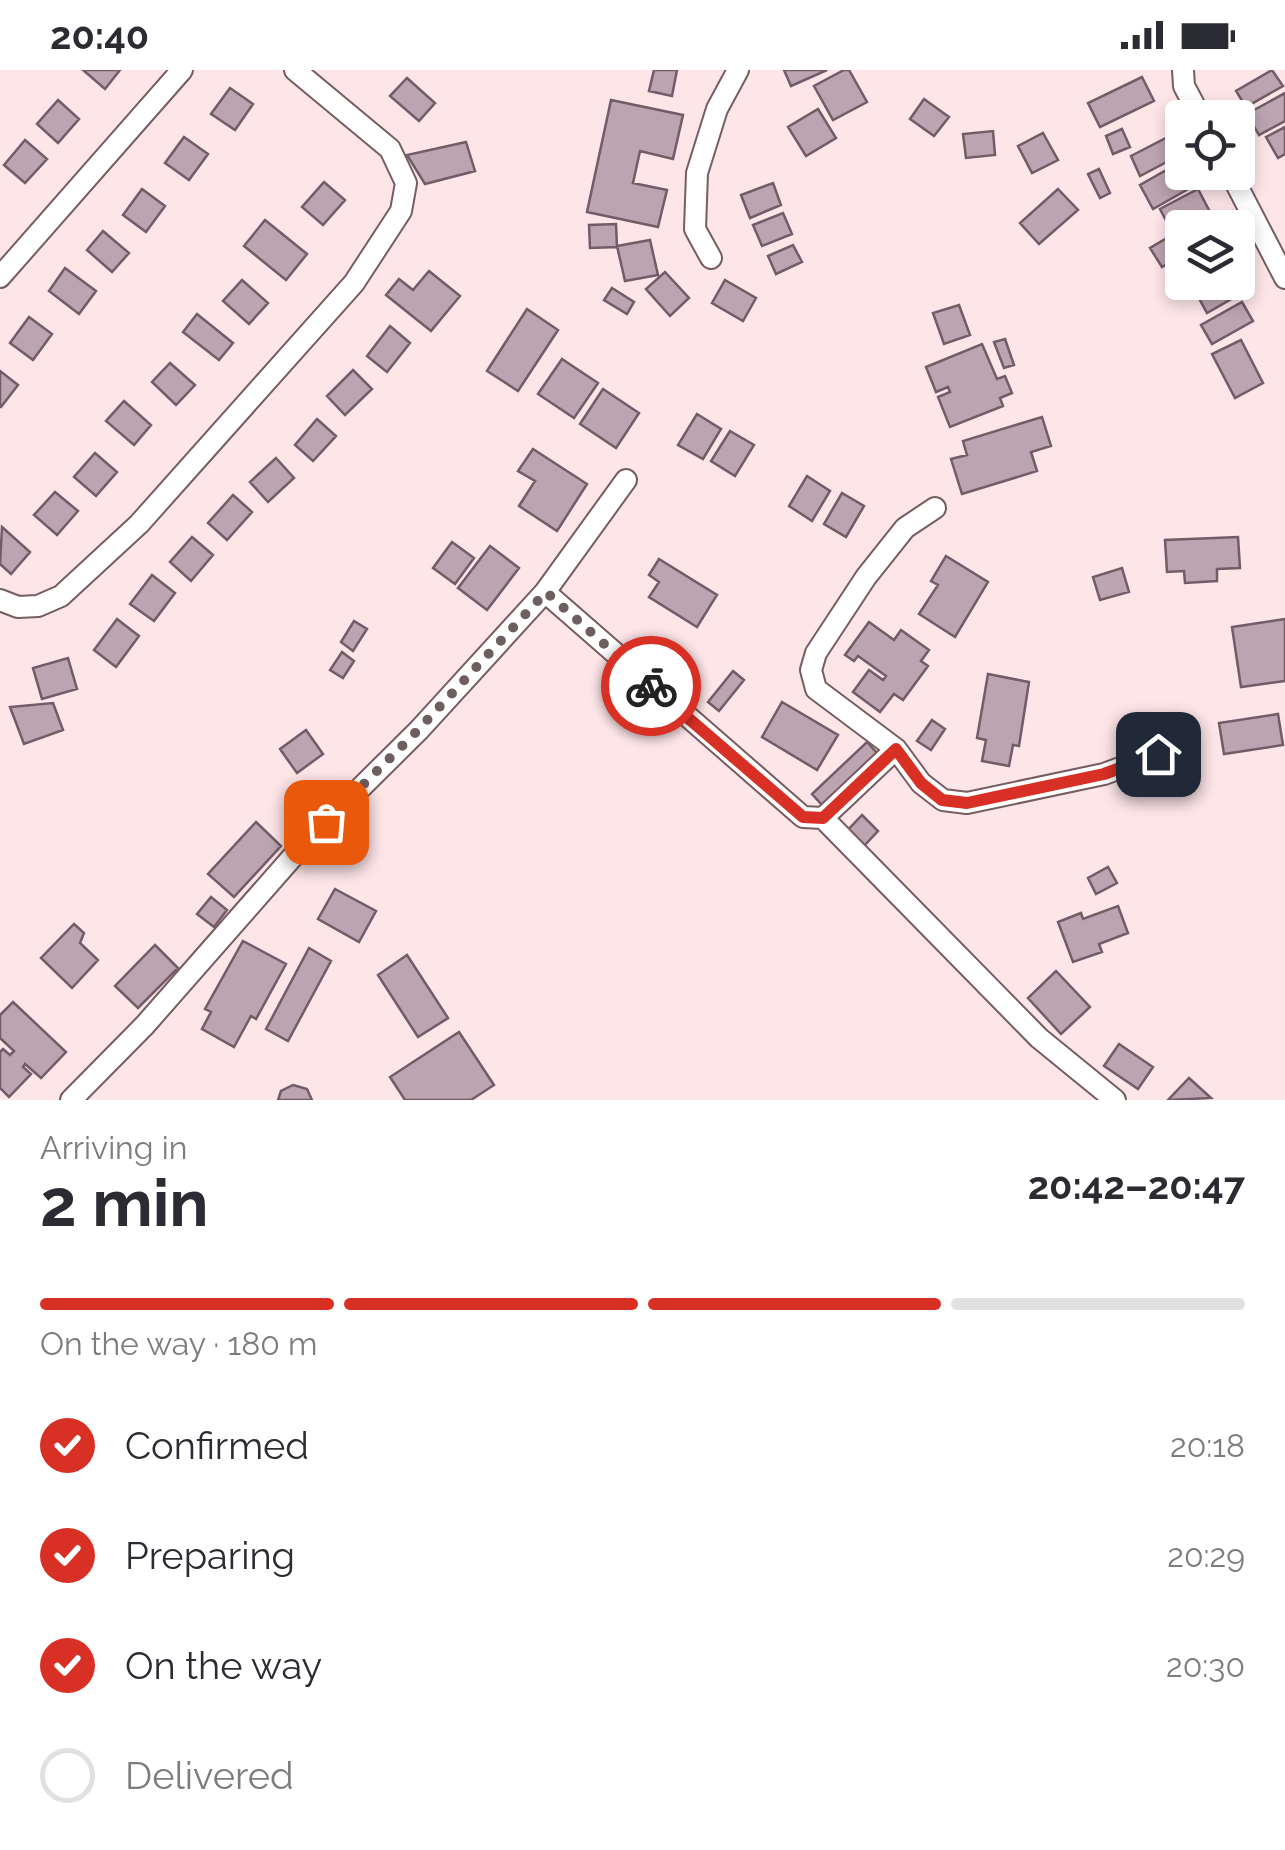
<!DOCTYPE html>
<html lang="en">
<head>
<meta charset="utf-8">
<style>
  :root { --surface:#fff; --page:#f2f2f3; --text:#2b2b33; --muted:#7c7c81; --line:#e1e1e2; --accent:#d93025 }
  body { margin:0; font-family:Raleway,sans-serif; background:var(--page); color:var(--text); height:100vh; display:flex; flex-direction:column; font-size:38px; white-space:nowrap }
  * { box-sizing:border-box; margin:0 }
  p { font-size:32px; color:var(--muted) }
  .icon { flex:none; width:55px; height:55px; fill:none; stroke:currentColor; stroke-width:2; stroke-linecap:round; stroke-linejoin:round }
  .map { position:relative; height:1030px; overflow:hidden }
  .side { display:flex; flex-direction:column; background:var(--surface); flex:1 }
  .side>* { flex:none }
  .fabs { position:absolute; left:1165px; top:30px; display:grid; gap:20px }
  .fabs a { display:grid; place-items:center; width:90px; height:90px; border-radius:10px; background:var(--surface); box-shadow:0 5px 15px #0003; font-size:50px }
  .pin { position:absolute; display:grid; place-items:center; width:85px; height:85px; color:#fff; margin:-42px; border-radius:20px; box-shadow:0 5px 15px #0006 }
  .courier { position:absolute; display:grid; place-items:center; width:100px; height:100px; margin:-50px; border:8px solid #d93025; border-radius:50%; background:#fff; color:#222; box-shadow:0 2px 12px #0007 }
  .headline em { font-style:normal; font-weight:700 }
  .headline div { display:flex; flex-direction:column-reverse }
  .headline { display:flex; align-items:center; justify-content:space-between; height:170px; padding:0 40px }
  h1 { font-size:65px; font-weight:700; line-height:75px }
  .bar { display:grid; grid-template-columns:repeat(4,1fr); gap:15px 10px; align-content:center; height:120px; padding:0 40px }
  .bar i { height:12px; border-radius:8px; background:var(--line) }
  .bar .active { background:var(--accent) }
  .bar p { grid-column:span 4 }
  ol { padding:0 40px; list-style:none }
  li { display:flex; align-items:center; gap:30px; height:110px }
  li p { margin-inline-start:auto }
  li .icon { padding:10px; border-radius:50%; background:var(--accent); color:#fff; stroke-width:4 }
  li:last-child { color:var(--muted) }
  li i { width:55px; height:55px; border:5px solid var(--line); border-radius:50% }
  .status { display:flex; justify-content:space-between; align-items:center; height:70px; padding:0 50px; background:var(--surface); direction:ltr }
  .status svg { height:28px; fill:currentColor }
  .map>svg:first-child { display:block }
  .building { fill:#bca4b1; stroke:#715c67; stroke-width:2.5 }
  .lines { fill:none; stroke-linecap:round; stroke-linejoin:round }
  .minor-casing { stroke:#765d60; stroke-width:24 }
  .minor { stroke:#fff; stroke-width:20 }
  .done { stroke:#6d5e60; stroke-width:10; stroke-dasharray:0 18 }
  .route { stroke:#d93025; stroke-width:12 }
</style>
</head>
<body>
<div class="status"><b>20:40</b><svg viewBox="0 0 49 12"><path d="M0 12V9h3v3zM5 12V6h3v6zM10 12V3h3v9zM15 12V0h3v12zM26 1h20v11H26zM47 4h2v5h-2z"/></svg></div>
<div class="map">
<svg width="1285" height="1030" viewBox="0 0 1285 1030">
  <rect width="100%" height="100%" fill="#fde5e8"/>
  <path class="building" d="M83,0H120L105,19Z
    M654,0H677L672,26L649,21Z
    M784,0H827L791,16Z
    M844,0H849L867,32L833,50L814,16Z
    M1272,0L1283,16L1246,37L1236,21Z
    M1142,7L1154,31L1100,57L1088,33Z
    M407,8L435,33L419,51L390,26Z
    M230,18L253,34L235,60L211,44Z
    M1285,23V51L1259,65L1247,44Z
    M924,29L949,47L934,66L910,49Z
    M58,30L79,49L58,73L37,54Z
    M611,30L683,45L673,89L640,81L633,113L667,120L658,157L587,142Z
    M818,39L836,68L806,86L788,57Z
    M1285,57V84L1278,88L1266,67Z
    M1122,59L1130,77L1113,84L1106,66Z
    M993,61L995,85L966,88L963,64Z
    M1043,63L1058,90L1032,103L1018,76Z
    M184,67L208,84L189,110L165,93Z
    M1166,68L1176,87L1140,106L1131,86Z
    M25,70L47,89L25,113L4,95Z
    M466,72L475,101L425,114L407,85Z
    M1177,94L1190,118L1153,139L1140,115Z
    M1099,99L1110,123L1100,128L1088,104Z
    M324,112L345,130L323,155L302,137Z
    M773,113L781,135L750,148L741,125Z
    M142,119L165,136L146,162L123,145Z
    M1058,119L1078,140L1039,174L1020,153Z
    M1198,119L1209,140L1171,160L1160,139Z
    M783,143L792,164L762,176L753,155Z
    M1216,144L1223,158H1186Z
    M265,150L307,184L286,210L244,176Z
    M616,154L617,177L590,178L589,155Z
    M103,161L129,183L112,202L87,180Z
    M1179,161L1182,166V185L1162,197L1150,178Z
    M650,170L658,205L625,211L617,176Z
    M793,175L802,192L776,204L768,186Z
    M65,198L96,221L79,244L49,221Z
    M429,201L460,226L431,261L386,225L399,209L413,220Z
    M665,202L689,228L670,246L646,219Z
    M242,210L268,233L249,254L223,231Z
    M725,210L756,228L743,251L712,233Z
    M1209,212H1233L1240,224L1207,243L1195,221Z
    M612,218L634,232L627,244L604,230Z
    M1242,232L1253,251L1212,274L1201,255Z
    M959,235L970,265L944,274L933,243Z
    M527,239L558,260L518,321L487,301Z
    M197,244L233,273L219,290L183,262Z
    M29,247L52,264L33,290L10,273Z
    M390,256L410,273L387,302L367,286Z
    M1005,269L1014,295L1004,298L994,272Z
    M1241,270L1263,313L1235,328L1212,284Z
    M982,274L997,309L1005,306L1012,323L1000,328L1003,336L950,357L938,327L950,322L948,317L936,322L926,297Z
    M562,289L598,313L574,348L538,324Z
    M170,293L195,315L176,335L152,312Z
    M353,300L372,319L345,345L327,326Z
    M0,301L18,315L1,337H0Z
    M603,319L639,343L616,378L580,354Z
    M124,331L151,355L134,375L106,351Z
    M697,344L721,359L703,389L678,375Z
    M1042,347L1051,376L1031,382L1037,401L962,424L951,389L967,385L963,371Z
    M317,349L336,366L313,391L295,375Z
    M730,361L754,375L735,406L711,391Z
    M533,379L587,414L557,461L519,436L535,411L518,401Z
    M95,383L117,402L96,426L74,407Z
    M276,388L294,408L268,432L250,412Z
    M807,406L830,421L812,451L789,436Z
    M55,422L78,441L57,465L34,445Z
    M842,423L864,436L846,467L824,454Z
    M233,425L252,442L227,470L208,453Z
    M2,457L30,482L11,504L0,494Z
    M192,467L213,485L191,511L170,492Z
    M1238,467L1240,498L1217,499V511L1185,513L1184,501L1167,502L1165,470Z
    M452,472L474,488L455,514L433,498Z
    M490,476L519,498L487,540L458,518Z
    M946,486L988,512L955,567L919,544L938,515L931,511Z
    M659,489L717,525L697,557L649,527L659,512L649,505Z
    M1122,498L1129,522L1100,530L1093,507Z
    M152,505L175,523L154,551L130,534Z
    M117,549L139,566L116,597L94,580Z
    M1285,549V611L1241,617L1232,557Z
    M354,551L367,559L353,581L341,572Z
    M869,552L894,570L901,560L929,580L921,591L928,596L903,630L894,624L880,642L853,622L869,600L883,610L886,606L858,586L854,591L845,585Z
    M342,582L354,591L343,608L330,600Z
    M68,588L77,619L42,629L33,598Z
    M733,601L744,610L719,641L708,632Z
    M988,604L1029,612L1019,676L1013,675L1009,696L982,691L986,670L977,668Z
    M782,632L838,665L817,700L762,667Z
    M53,633L63,660L24,674L10,637Z
    M1278,644L1283,675L1224,684L1219,653Z
    M932,650L945,659L931,680L917,671Z
    M306,660L323,684L297,703L280,679Z
    M867,672L877,683L822,735L812,724Z
    M862,745L878,761L863,777L846,762Z
    M256,752L281,776L234,827L208,804Z
    M1108,797L1117,813L1096,824L1088,808Z
    M335,819L376,841L359,872L318,849Z
    M211,827L227,840L214,857L197,844Z
    M1118,836L1128,863L1099,874L1102,882L1073,892L1058,852L1081,843L1083,849Z
    M74,854L84,863L80,873L98,890L72,918L41,888Z
    M243,871L286,894L256,949L251,946L234,977L202,959L211,942L205,939Z
    M155,875L178,898L138,938L115,916Z
    M309,878L331,891L288,971L266,959Z
    M407,885L448,948L418,967L378,905Z
    M1056,901L1090,937L1061,964L1028,928Z
    M13,932L66,982L41,1008L25,994L23,997L31,1004L9,1027L0,1018V982L3,979L10,985L14,981L0,968V945Z
    M459,962L494,1015L471,1030H405L390,1007Z
    M1119,974L1153,997L1138,1019L1104,996Z
    M1189,1008L1211,1028L1168,1030Z
    M293,1015L307,1019L312,1030H278L281,1021Z"/>
  <g class="lines">
    <g class="minor-casing">
      <path id="minor" d="M1183,0L1184,16L1201,48
        M1230,102L1285,208
        M711,188L695,159L697,103L717,39L738,0
        M0,207L182,0
        M935,438L905,458L866,507L816,583L811,600L816,619L896,679L921,713L943,730L967,733L1104,704L1158,684
        M545,522L803,747L823,748L896,679
        M0,530L18,537L38,536L61,526L139,454L354,213L401,141L406,113L390,79L295,0
        M823,748L1039,968L1115,1030
        M71,1030L145,955L303,775L419,660L545,522L626,410"/>
    </g>
    <use href="#minor" class="minor"/>
  </g>
  <g class="lines">
    <path class="done" d="M326,752L418,660L546,522L651,616"/>
    <path class="route" d="M651,616L803,747L823,748L896,679L921,713L942,730L967,733L1104,704L1158,684"/>
  </g>
</svg>
<div class="fabs">
<a><svg class="icon" aria-label="locate" viewBox="0 0 24 24"><circle cx="12" cy="12" r="6"/><path d="M12 2v4M12 18v4M2 12h4M18 12h4"/></svg></a>
<a><svg class="icon" aria-label="layers" viewBox="0 0 24 24"><path d="M12 4l9 5-9 5-9-5zM3 14l9 5 9-5"/></svg></a>
</div>
<div class="pin" style="left:326px;top:752px;background:#ea580c"><svg class="icon" aria-label="bag" viewBox="0 0 24 24"><path d="M5 8h14l-1 12H6zM9 8a3 3 0 0 1 6 0"/></svg></div>
<div class="pin" style="left:1158px;top:684px;background:#1f2937"><svg class="icon" aria-label="home" viewBox="0 0 24 24"><path d="M3 11l9-7 9 7M6 9v11h12V9"/></svg></div>
<div class="courier" style="left:651px;top:616px"><svg class="icon" aria-label="bike" viewBox="0 0 24 24"><circle cx="6" cy="16" r="4"/><circle cx="18" cy="16" r="4"/><path d="M6 16l4-8h5l3 8M10 8l3 8H6M13 5h3"/></svg></div>
</div>
<section class="side">
<div class="headline"><div><h1>2 min</h1><p>Arriving in</p></div><em>20:42–20:47</em></div>
<div class="bar"><i class="active"></i><i class="active"></i><i class="active"></i><i></i><p>On the way · 180 m</p></div>
<ol>
<li><svg class="icon" aria-label="check" viewBox="0 0 24 24"><path d="M5 12l5 5 9-10"/></svg>Confirmed<p>20:18</p></li>
<li><svg class="icon" aria-label="check" viewBox="0 0 24 24"><path d="M5 12l5 5 9-10"/></svg>Preparing<p>20:29</p></li>
<li><svg class="icon" aria-label="check" viewBox="0 0 24 24"><path d="M5 12l5 5 9-10"/></svg>On the way<p>20:30</p></li>
<li><i></i>Delivered</li>
</ol>
</section>
</body>
</html>
